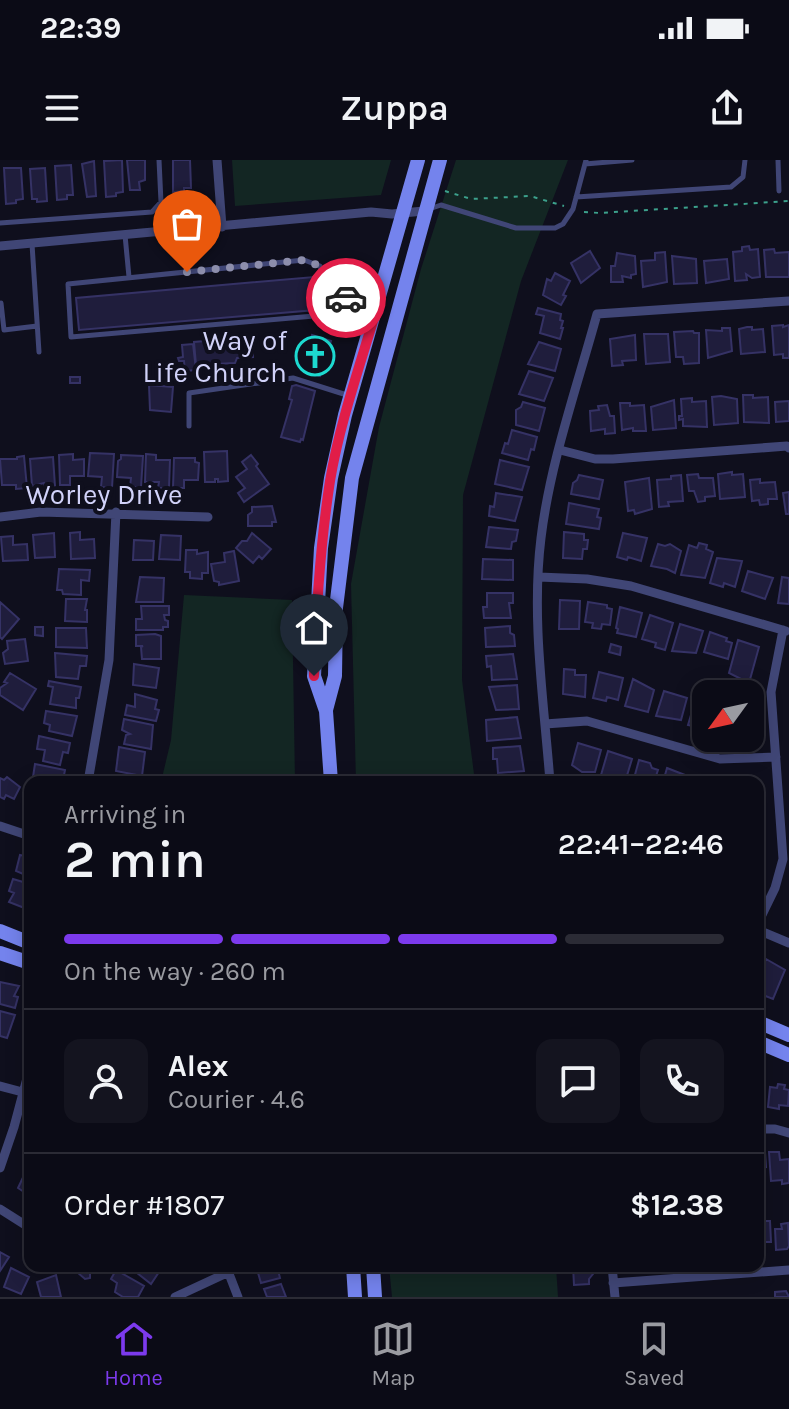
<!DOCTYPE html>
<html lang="en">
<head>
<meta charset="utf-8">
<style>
  :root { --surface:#0b0b16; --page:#14141f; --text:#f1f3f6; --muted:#9a9ba1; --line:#2b2b35; --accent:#7c3aed }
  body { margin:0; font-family:Karla,sans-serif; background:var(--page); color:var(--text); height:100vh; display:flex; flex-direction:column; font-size:30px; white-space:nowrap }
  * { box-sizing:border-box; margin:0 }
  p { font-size:26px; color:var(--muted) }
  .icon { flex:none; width:44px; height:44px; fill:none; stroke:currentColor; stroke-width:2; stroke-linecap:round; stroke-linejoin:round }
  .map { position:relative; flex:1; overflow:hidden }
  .sheet { position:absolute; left:24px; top:616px; width:740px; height:496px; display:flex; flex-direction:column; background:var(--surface); border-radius:16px; box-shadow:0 4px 20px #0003,0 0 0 2px var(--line) }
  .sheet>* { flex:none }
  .needle { width:52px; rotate:237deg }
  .fabs { position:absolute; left:692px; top:520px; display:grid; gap:16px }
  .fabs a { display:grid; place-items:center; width:72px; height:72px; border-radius:16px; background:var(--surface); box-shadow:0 4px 20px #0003,0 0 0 2px var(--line); font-size:40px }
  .pin { position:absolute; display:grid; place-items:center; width:68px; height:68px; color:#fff; margin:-82px -34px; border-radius:50% 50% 50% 0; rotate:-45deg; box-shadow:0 0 8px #0007 }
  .pin .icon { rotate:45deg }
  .courier { position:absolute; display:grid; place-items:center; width:80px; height:80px; margin:-40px; border:6px solid #e11d48; border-radius:50%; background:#fff; color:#222; box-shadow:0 2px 10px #0007 }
  .overview em { font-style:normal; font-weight:600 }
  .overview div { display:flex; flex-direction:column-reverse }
  .overview { display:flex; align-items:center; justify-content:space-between; height:136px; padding:0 40px }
  h1 { font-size:52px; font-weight:600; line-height:60px }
  .bar { display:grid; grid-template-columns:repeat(4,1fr); gap:12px 8px; align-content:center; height:96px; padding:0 40px }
  .bar i { height:10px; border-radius:6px; background:var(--line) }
  .bar .selected { background:var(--accent) }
  .bar p { grid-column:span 4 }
  .line { display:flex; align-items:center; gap:20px; padding:0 40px; border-top:2px solid var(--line) }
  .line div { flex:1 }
  .round { display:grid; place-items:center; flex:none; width:84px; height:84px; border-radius:16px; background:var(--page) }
  .status { display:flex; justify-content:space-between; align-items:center; height:56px; padding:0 40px; background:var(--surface); direction:ltr }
  .status svg { height:22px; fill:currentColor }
  header { display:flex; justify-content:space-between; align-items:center; height:104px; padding:0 40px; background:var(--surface); font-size:36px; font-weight:600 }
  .menu { display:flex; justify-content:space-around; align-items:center; height:112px; border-top:2px solid var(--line); background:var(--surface); font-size:22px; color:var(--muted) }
  .menu a { display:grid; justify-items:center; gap:4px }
  .menu .selected { color:var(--accent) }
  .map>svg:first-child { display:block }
  .green { fill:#132623 }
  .building { fill:#1f1d3c; stroke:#353265; stroke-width:2 }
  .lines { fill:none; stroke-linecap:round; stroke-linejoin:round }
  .path { stroke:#3ca18c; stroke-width:2; stroke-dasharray:4 6; stroke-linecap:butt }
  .service { stroke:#404676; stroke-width:5 }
  .minor { stroke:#404676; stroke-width:9 }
  .secondary { stroke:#7483ed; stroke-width:14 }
  .done { stroke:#8d8eac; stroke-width:8; stroke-dasharray:0 14.4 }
  .route { stroke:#e11d48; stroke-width:10 }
  .labels { text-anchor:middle; stroke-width:8; stroke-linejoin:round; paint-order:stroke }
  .poi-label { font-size:28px; fill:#d1d2f9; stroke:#0f0f1d; text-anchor:end }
  .street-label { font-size:28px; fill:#d1d2f9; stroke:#0f0f1d }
</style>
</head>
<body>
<div class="status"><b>22:39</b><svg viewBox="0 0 49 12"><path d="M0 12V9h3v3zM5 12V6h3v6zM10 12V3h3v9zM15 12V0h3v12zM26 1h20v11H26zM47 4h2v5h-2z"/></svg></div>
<header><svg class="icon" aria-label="menu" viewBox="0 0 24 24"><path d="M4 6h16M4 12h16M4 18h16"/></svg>Zuppa<svg class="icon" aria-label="share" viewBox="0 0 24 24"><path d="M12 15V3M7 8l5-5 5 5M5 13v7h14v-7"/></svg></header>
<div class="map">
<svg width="789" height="1137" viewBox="0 0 789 1137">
  <rect width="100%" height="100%" fill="#0f0f1d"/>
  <path class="green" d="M232,0H391L381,35L235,46Z
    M456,0H568L521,121L463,335L462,520L475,622H356L351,424L379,267L421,109Z
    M184,435L292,440L295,622H161L171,580Z
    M389,1106H556L558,1137H392Z"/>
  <path class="building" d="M122,0L123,32L116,33V36L106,37L104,1Z
    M127,0H145V20L139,22L140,30H130Z
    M173,0H190L191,28H184V31L173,32Z
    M94,1L96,36L87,37L82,4Z
    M71,5L73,35H67V39L57,40L55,6Z
    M4,8H21L23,39L16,40V43L6,44Z
    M45,8L47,41L37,42V39H32L30,9Z
    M749,86L750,90L758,89L760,117L752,118L746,114L747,120L735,121L733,92L742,91V87Z
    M774,89L775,93L789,92V117H766L764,90Z
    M590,91L600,108L581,123L571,103Z
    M665,92L667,122L643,127L641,101L655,100V93Z
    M617,93L635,96L636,114L631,115V118L622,116L623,122H611V106H615Z
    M672,96L696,99L697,123L674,124Z
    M727,99L729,119L706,123L704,101Z
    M555,113L570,121L563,135L566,136L561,145L543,135L547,119L551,121Z
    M314,117L316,150L79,170L76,138Z
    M538,148L561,154L560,160L563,161L561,168H563L560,179L540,173L544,156L536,154Z
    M783,165V167L789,165V198H783V194L774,195L772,166Z
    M747,167H752V170L763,169L765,192L741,194L739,169Z
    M722,168H730L732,191L708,198L706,170L722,171Z
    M693,171L694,173H699V203L684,204L683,197H676L674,172Z
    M644,174H668L670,202L646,204Z
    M312,175L331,181L320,216L302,210L306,197L302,194L303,189L308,191Z
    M635,175L636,200L622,201L623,205L612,206L610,179Z
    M252,177L253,197L237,198L235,203L196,205L194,182Z
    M539,182L561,189L555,211L528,204Z
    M193,184L196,210L185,211L184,201H179L178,198L183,197L182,185Z
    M529,211L553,218L544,241L519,234Z
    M70,217H80V223H70Z
    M149,225L173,227L171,252L150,250Z
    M296,225L315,231L303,280L301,279L300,282L281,277L292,240L289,239L292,226Z
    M743,235H753V238L768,237L769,263L744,262Z
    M721,236L737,239L738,263L714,265L712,237Z
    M692,238V242L706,241L707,267L683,266V259L679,260V256H682L681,239Z
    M674,240L676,268L653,270L651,247Z
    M789,241V261L776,262L775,242Z
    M523,242L545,248L539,271L516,265V250L521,247Z
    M620,243H630V246L644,245L646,271H633V268L622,270Z
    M607,245L610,256H614L615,273L605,274V269L591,271L590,251L599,250L598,246Z
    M512,270L537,277L534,290L531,289L528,300L502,293L505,283L508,284Z
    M227,291L228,321L218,322V319H215V322H205L204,292Z
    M90,293L114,294L112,328L101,327L102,317L88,316Z
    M73,294V300L84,299V316H70V325H60L59,295Z
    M146,294L156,295V300H170L169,328H158L159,322H145Z
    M121,295L143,296L141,327H130L131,318L117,317L118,301L121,299Z
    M251,295L258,304L256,306L269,324L244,342L238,333L245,328L236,317L247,309L242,302Z
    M24,296L27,328L16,329V325H2L0,299H17V297Z
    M53,297L55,326L45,327L44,323L32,326L30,299Z
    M174,298H195V302L199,303L198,320H184V328H173Z
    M500,300L529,307L522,330L495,324Z
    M732,312V315L743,314L745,337L720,339L718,314Z
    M698,314L699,318H713L715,336L705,337V341L698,342L694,331H689L687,315Z
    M579,315L603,320L599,339L571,334L573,323L577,320Z
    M681,315L683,341L668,342L669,346L659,347L657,320L671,319V316Z
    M649,318L652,349L635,354L634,350L628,351L625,322Z
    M760,319V323L775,322L777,339H768V344L760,345L759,340L752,341L750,320Z
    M789,332V354H786L783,333Z
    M496,333L522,337L515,361L489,356L490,346L494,347Z
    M569,343L599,349L597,357L601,358L599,369L566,364Z
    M272,346L276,362H272V366H248V355L252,352V347Z
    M489,367L518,370L516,381L512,382L511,389L486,387Z
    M80,372V380L94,379L95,398L71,399L70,373Z
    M564,372L584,374V380H588L587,389H583L582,399L563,398Z
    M54,373L55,397L35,398L33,375Z
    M252,373L271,389L262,399L259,396L253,403L236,388L242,381H247Z
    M623,373L647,378L641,401L628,397L627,400L617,397Z
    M161,375L181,376L180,400L159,399Z
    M13,376V385L27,384L28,400L3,401L1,377Z
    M134,380L154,381L153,400H133Z
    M699,383L707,385L706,389L713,392L705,418L681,415L689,385L697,388Z
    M658,384L665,386L670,384L681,391L675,413L667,409L651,406Z
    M186,390H197V394L208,392V413H202V419L190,418V412H185Z
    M234,391L239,421L219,425V422L214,421L211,404L225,402L224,393Z
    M717,398L742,401L735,427L724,423L723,427L710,423Z
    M483,399L513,400V420L482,419Z
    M59,409L90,410L89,421L81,420V435L63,434L62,430H57Z
    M748,411L773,418L765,439L742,431Z
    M140,417L164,418L163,442H136Z
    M782,417L789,418V444L778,443Z
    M487,433H513V443H509L511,458H484L483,447H487Z
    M66,439H87L85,450H87V462L65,461Z
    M560,440L580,441L579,469H559Z
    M0,442L19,459L2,479L0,477Z
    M588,442L607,445V448L612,449L610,465L602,464L601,469L592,468L593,463L585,462Z
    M141,446H169V455H164L165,460L168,461V467H163V470H136V459H142Z
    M620,447L642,453L636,477L617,473L618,469L616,468Z
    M650,455L673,463L665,490L655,487L656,483L642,479Z
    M680,464L703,471L696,493L672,491Z
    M510,466V473L514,475L515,486L486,487L485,468Z
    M35,467H43V476L35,475Z
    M56,468H86L87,488L56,487Z
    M710,472L727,478L726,481L732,483L728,499L704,492Z
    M155,474L161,476V499H142L141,487L143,486H136V475Z
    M25,479L28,501L5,504L3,493L8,489L7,481Z
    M738,480L759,487L749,523L729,513Z
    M611,484L621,487L620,495L609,492Z
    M55,493L87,496L86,506H80L78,519L56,517Z
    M513,494L517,519L492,520L491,506L487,507L486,496Z
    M134,504L159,508L156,528L133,525Z
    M564,509L575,510V515H586L585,537L563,534Z
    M599,512L623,518L618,540L607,537L606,541L593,538Z
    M10,513L36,529L23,550L0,535V528L7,523L4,522Z
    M633,519L654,530L648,552L625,546Z
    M49,521L81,527L79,538H76V548L50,544L53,527L48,526Z
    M517,525L519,549L496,550L489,527Z
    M699,528L707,531L706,569L688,565Z
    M664,531L687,538L681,560L656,556Z
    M135,534L157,540L155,549L159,550L156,561L125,555L127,545L135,547Z
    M46,551L77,556L72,576L49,571L50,565L44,563Z
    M517,557L521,578L487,581L486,560Z
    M124,559L153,565L151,589L124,584L126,575L130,574L122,570Z
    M39,576L70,583L68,593L63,592L60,605L43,601L45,590L37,589Z
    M578,583L601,590L595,612H582L572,605Z
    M520,586L524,611L498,613L497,599H493V588Z
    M119,587L145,592L142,616L116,611Z
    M608,591L632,599L625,622H614V619L601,615Z
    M639,600L650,603L652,608L658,610L654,622H633Z
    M35,604L65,610L63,620L55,619L54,622H37L38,618L33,617Z
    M667,608L690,617L689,622H663Z
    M7,617L20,627L14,639L6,635L4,639L0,637V618L4,620Z
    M123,617L144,621L143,622H123Z
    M20,695L30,697V717L16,711Z
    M13,719L30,724L27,749L9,742L14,733L9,731Z
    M766,799L785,810L773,839L758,833V819Z
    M0,822L19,826L14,836L18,837L15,848L0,844Z
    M0,851L15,855L7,878L0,876Z
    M758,920H762V945H758Z
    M778,924L785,925L784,929L789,930L788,946L779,945V949L768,947L770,927L777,928Z
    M765,992L766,1007L758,1008V993Z
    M769,992H779L780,1000L789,999V1023L782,1024V1020L771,1021Z
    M27,1009L30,1010V1036L18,1028Z
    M758,1061H770L771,1082H762L763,1090H758Z
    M788,1063L789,1086L787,1089L776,1090L775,1069H782L781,1064Z
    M0,1092L9,1097L0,1111Z
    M70,1106H95L90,1113V1118L85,1119Z
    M134,1106H163L151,1124L132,1109Z
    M256,1106H283V1109L278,1110L280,1118L261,1123Z
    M573,1106H592L593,1114L589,1119V1124L574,1125Z
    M11,1108L29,1117L21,1134L4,1127Z
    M116,1110L144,1126L138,1137H123L115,1132L117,1123L111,1119Z
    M56,1115L61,1137H41L37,1122Z
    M281,1124L286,1137H267L264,1129Z
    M786,1131L789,1137H775V1132Z"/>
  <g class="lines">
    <path class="path" d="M445,31L471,39L530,36L564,46
      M584,52L600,53L789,41"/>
    <path class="service" d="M778,0L779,31
      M585,4L632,0
      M576,37L731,27L743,17L745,0
      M429,49L441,45L516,68H555L563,64L573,49L586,0
      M0,63L152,52L161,42L159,0
      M125,75L129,117
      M32,84L39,192
      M329,135L320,106L304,100L68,124L71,177L314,156L329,135L373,143
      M1,143L4,170L37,166
      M189,266V233L293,218L350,236"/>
    <path class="minor" d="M217,0L222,67
      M0,86L371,52L392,54L424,51
      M560,290L595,299H613L787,286L789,288
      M0,357L41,352L208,357
      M539,417L587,419L631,426L786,471
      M545,564L587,561L720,599L776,597
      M88,622L109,500L116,352
      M550,622C544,542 531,459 541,378C550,303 577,227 597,154L789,141
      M0,666L30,676
      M758,763L775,728L783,699L771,532L783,470
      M758,770L789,783
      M0,926L30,934
      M758,969H775L789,973
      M0,1008L14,967L30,907
      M0,1049L30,1068
      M226,1106L238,1137
      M612,1106L615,1137
      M613,1123L789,1110
      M175,1137L229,1112"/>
    <path class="secondary" d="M326,550L335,516L336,448L352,318L440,0
      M331,622L326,551L314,516L321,388L331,318L345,255L418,0
      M0,771L30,783
      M0,793L30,803
      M758,862L789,875
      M758,882L789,895
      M353,1106L355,1137
      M373,1106L375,1137"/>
  </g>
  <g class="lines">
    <path class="done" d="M187,112L304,100L320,106L329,135L346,138"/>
    <path class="route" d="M314,516C316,450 320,386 330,321C340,261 361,203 378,144L346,138"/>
  </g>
  <defs>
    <g id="church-ring" transform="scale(2)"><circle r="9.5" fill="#0f0f1d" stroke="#1dd9d0" stroke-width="1.5"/><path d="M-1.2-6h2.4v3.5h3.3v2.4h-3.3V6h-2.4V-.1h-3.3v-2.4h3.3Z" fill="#1dd9d0"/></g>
  </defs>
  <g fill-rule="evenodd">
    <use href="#church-ring" x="315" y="196"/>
  </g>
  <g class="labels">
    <g class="poi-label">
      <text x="287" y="190">Way of<tspan x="287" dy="32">Life Church</tspan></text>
    </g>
    <g class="street-label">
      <text x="104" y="344">Worley Drive</text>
    </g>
  </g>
</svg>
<div class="fabs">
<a><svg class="needle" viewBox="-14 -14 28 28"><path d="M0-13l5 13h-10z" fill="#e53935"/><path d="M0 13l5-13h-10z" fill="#9a9ba1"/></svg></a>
</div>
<div class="pin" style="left:187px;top:112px;background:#ea580c"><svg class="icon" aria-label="bag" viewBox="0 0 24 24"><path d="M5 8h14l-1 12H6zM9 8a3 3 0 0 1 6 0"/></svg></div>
<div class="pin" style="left:314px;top:516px;background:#1f2937"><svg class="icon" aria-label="home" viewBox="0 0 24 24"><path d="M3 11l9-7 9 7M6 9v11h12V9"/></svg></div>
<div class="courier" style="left:346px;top:138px"><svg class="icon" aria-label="car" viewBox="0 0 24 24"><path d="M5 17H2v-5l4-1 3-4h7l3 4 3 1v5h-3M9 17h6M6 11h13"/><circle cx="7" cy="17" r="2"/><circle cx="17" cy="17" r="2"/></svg></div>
<section class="sheet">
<div class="overview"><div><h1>2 min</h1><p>Arriving in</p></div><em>22:41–22:46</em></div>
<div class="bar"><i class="selected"></i><i class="selected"></i><i class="selected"></i><i></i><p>On the way · 260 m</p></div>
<div class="line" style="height:144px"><a class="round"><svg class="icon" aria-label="person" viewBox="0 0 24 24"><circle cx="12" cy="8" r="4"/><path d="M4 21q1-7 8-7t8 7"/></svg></a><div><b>Alex</b><p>Courier · 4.6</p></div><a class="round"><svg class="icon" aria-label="chat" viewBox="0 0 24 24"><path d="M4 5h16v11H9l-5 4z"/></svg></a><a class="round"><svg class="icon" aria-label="phone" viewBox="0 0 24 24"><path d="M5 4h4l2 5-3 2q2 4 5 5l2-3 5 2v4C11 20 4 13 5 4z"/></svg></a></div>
<div class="line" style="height:104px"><div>Order #1807</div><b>$12.38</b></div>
</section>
</div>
<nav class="menu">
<a class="selected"><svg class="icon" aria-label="home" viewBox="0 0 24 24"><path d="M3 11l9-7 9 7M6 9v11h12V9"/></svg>Home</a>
<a><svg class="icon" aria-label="map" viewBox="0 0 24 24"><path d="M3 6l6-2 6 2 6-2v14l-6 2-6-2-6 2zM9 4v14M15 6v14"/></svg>Map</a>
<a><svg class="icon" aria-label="saved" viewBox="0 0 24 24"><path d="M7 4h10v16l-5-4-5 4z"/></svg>Saved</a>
</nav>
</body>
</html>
